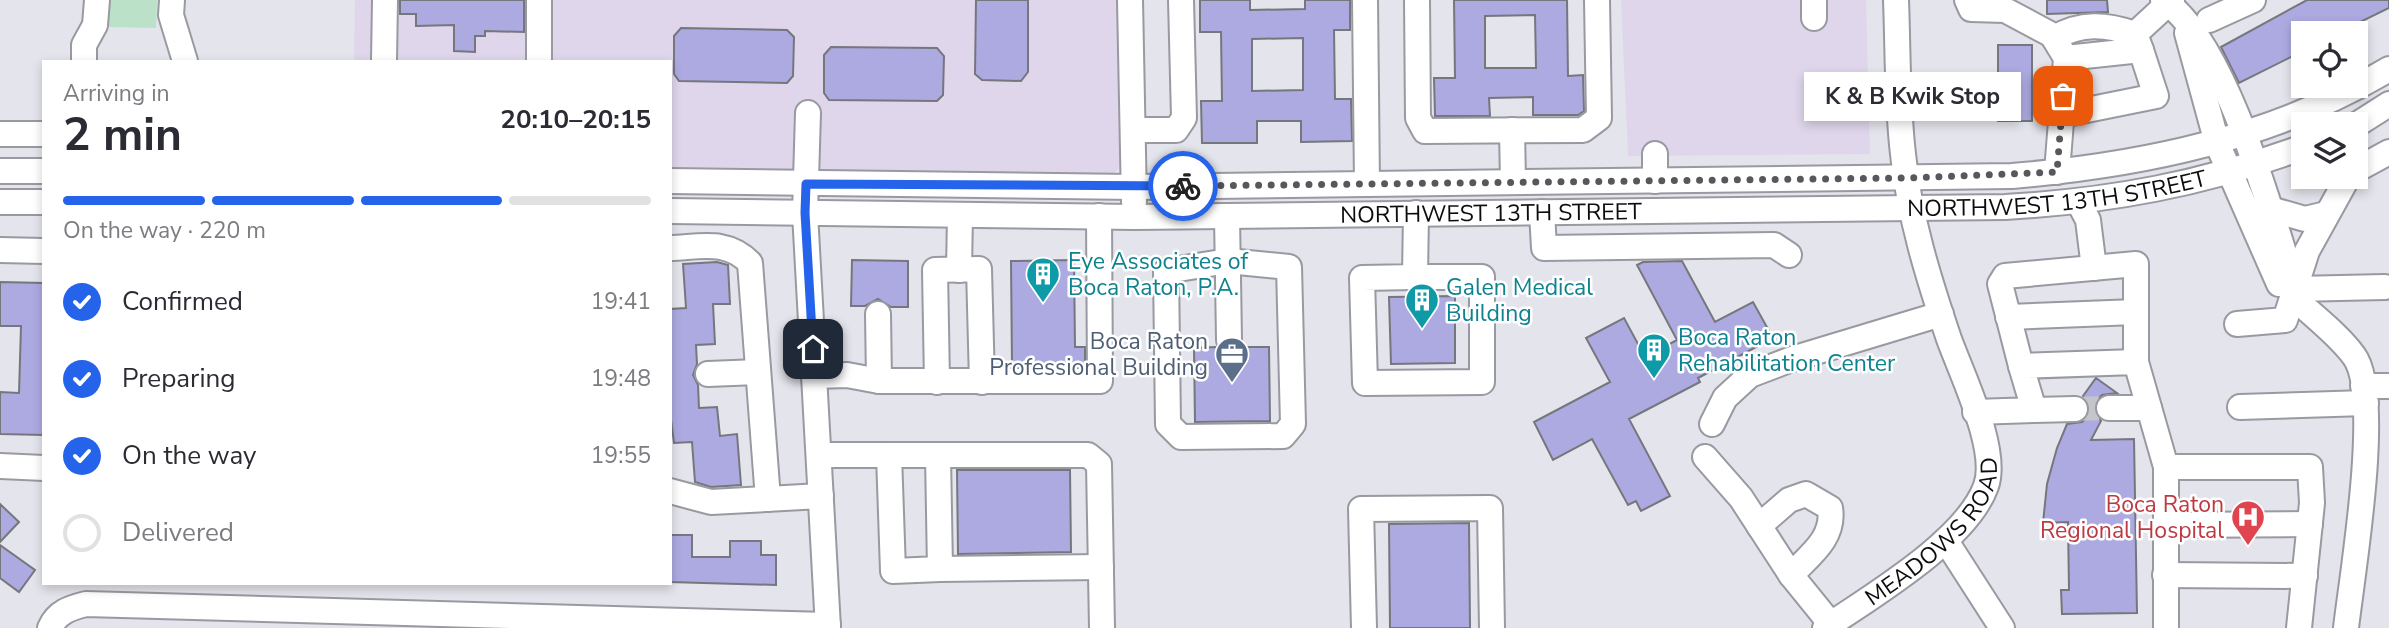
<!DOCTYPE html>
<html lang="en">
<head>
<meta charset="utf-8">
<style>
  :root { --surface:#fff; --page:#f2f2f3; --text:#2b2b33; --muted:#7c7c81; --line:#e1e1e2; --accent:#2563eb }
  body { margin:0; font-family:"Nunito Sans",sans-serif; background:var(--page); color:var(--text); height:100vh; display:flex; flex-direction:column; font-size:26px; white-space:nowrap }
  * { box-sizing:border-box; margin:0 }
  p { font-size:23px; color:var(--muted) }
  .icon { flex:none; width:38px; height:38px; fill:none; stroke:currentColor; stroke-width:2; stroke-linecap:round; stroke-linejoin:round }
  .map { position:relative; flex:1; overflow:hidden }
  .details { position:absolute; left:42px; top:60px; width:630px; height:525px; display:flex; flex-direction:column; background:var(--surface); border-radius:0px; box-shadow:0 4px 10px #0003 }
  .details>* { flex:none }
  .controls { position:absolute; left:2291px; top:21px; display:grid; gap:14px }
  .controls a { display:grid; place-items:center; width:77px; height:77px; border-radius:0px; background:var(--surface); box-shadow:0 4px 10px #0003; font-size:35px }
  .pin { position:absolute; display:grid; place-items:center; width:60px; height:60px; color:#fff; margin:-30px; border-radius:14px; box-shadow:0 4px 10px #0006 }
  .courier { position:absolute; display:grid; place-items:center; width:70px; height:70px; margin:-35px; border:5px solid #2563eb; border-radius:50%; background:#fff; color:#222; box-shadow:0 2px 9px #0007 }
  .bubble { position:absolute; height:49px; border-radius:0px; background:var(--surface); box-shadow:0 4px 10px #0003; font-size:23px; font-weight:700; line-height:49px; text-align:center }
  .head em { font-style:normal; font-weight:700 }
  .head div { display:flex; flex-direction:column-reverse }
  .head { display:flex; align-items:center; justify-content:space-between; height:119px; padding:0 21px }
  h1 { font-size:46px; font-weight:700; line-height:52px }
  .bar { display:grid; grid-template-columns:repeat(4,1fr); gap:10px 7px; align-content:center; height:84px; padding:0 21px }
  .bar i { height:9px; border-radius:5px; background:var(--line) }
  .bar .on { background:var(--accent) }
  .bar p { grid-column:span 4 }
  ol { padding:0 21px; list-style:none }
  li { display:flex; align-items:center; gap:21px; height:77px }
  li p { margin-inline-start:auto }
  li .icon { padding:7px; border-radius:50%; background:var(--accent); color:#fff; stroke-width:4 }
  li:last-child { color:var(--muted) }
  li i { width:38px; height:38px; border:4px solid var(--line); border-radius:50% }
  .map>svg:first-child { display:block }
  .commercial { fill:#dfd6eb }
  .green { fill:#bce1c9 }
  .building { fill:#acaae1; stroke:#76767d; stroke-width:2; fill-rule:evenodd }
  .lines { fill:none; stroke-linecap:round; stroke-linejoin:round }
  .minor-tunnel { stroke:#c4c4cb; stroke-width:24; stroke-dasharray:24 12; stroke-linecap:butt }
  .minor-casing { stroke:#9999a1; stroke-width:28 }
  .minor { stroke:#fff; stroke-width:24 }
  .done { stroke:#58585c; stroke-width:7; stroke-dasharray:0 12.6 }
  .route { stroke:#2563eb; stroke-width:9 }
  .labels { text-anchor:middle; stroke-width:5; stroke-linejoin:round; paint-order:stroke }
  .street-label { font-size:23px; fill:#0c0c0f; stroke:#fff }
  .culture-label { font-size:23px; fill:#0d838f; stroke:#fff; text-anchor:start }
  .service-label { font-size:23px; fill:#4e5e75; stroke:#fff; text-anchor:end }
  .health-label { font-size:23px; fill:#be3a42; stroke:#fff; text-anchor:end }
</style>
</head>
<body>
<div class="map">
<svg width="2389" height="628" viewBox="0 0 2389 628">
  <rect width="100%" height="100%" fill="#e4e4ec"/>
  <path class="commercial" d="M355,0H1119L1124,164L1114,173L1099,176L670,170V61H354Z
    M1621,0H1866L1870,154L1628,156Z"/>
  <path class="green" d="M109,0H157L156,28L109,27Z"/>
  <path class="building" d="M400,0H524V32L485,31V36H475V52L454,51V25L416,26V14H400Z
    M976,0H1028V72L1021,81L982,80L975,74Z
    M1200,0H1250V10L1305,9V0H1350V30H1334L1335,99H1351L1352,141L1301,142V121H1257V143H1202L1201,101H1222L1221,32H1200ZM1303,38V90L1252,91V39Z
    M1454,0H1567L1568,76L1583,75L1584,111L1578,115H1533V97L1489,98L1490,116H1435L1434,78H1455ZM1535,15L1536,68H1485V16Z
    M2047,0H2107L2108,12L2047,14Z
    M2307,0H2389V8L2354,25L2358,33H2303V51L2239,83L2221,47Z
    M681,28L787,30L794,37L793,76L787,83L679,81L674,74V36Z
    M1998,45H2032V121H1998Z
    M831,47L937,48L944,56L943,95L937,101L829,100L824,93V55Z
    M852,260L908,261V307H891L878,299L865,306H851Z
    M1074,260L1075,347H1085V366H1012L1011,261Z
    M1682,261L1715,322L1753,302L1773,338L1698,378L1700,382L1629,419L1670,496L1641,511L1636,501L1628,505L1592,439L1553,460L1534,422L1610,382L1586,338L1624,318L1645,357L1677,340L1637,265L1643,262Z
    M717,262L728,265L730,304H713L715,344L696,345L697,364L693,375L698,385L699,408L717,407L720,436L737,434L741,485L711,487L695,482L692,442L674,443L670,412V309L686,308L683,264Z
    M0,282L44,283V435L0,434V392L19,393L21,326H0Z
    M1455,296V363L1391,364L1389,297Z
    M1216,347L1229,355L1242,347H1269L1270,421L1195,422L1194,348Z
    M2096,378L2117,393L2102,395L2096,401V415L2101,421L2091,440L2134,439L2137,613L2062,614L2061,590H2069L2068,522L2043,523L2047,484L2057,448L2067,424L2082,422L2088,417L2090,408L2083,396Z
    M957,470H1070L1071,552L958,554Z
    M0,504L19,522L0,542Z
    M1469,523L1470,628H1390L1389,524Z
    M670,535H692V557H730V541H761V555H776V585L670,582Z
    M0,545L35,570L19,592L0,578Z"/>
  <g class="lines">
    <path class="minor-tunnel" d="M2075,409L2109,408"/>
    <g class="minor-casing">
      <g id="minor">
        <path d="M172,0L171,15L185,61"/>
        <path d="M1130,0L1134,202"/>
        <path d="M1365,0L1367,184"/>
        <path d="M1417,0L1418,118L1425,131L1583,130L1599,118L1597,0"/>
        <path d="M1814,0V18"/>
        <path d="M1967,0L1971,9L2005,10L2052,35L2066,58L2057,172"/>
        <path d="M2163,0C2225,40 2273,218 2295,289L2385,287"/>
        <path d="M2209,20L2253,0"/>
        <path d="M2187,33L2217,143L2279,284"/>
        <path d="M2135,34L2172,0"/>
        <path d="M2054,38C2081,22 2106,24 2135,34L2141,50L2066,58"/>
        <path d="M84,61V45L95,25L97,0"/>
        <path d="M384,61L385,0"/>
        <path d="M539,61V0"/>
        <path d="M808,113L805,213L828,628"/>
        <path d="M2062,115L2156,96L2141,50"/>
        <path d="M2356,125L2389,104"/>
        <path d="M1133,130H1176L1184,118L1181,0"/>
        <path d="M1512,130L1513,182"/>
        <path d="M0,134H44"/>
        <path d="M1655,154V181"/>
        <path d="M2356,170L2389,152"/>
        <path d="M0,171H44"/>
        <path d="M670,181L1134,187L2012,176C2143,165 2274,138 2389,69"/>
        <path d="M0,202H44"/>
        <path d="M2079,203L2088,220L2094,268"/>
        <path d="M2270,209L2305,219L2326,214"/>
        <path id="s1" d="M670,211L1135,217L2005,207C2111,201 2203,184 2303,147"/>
        <path d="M1542,212L1544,248L1774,245L1789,255"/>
        <path d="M1227,216L1229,340"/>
        <path d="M670,248C701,247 727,239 750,263L768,499"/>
        <path d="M0,250L44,251"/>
        <path d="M1228,261L1289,267L1293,424L1283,436L1181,437L1168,424L1166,271Z"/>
        <path d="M959,270L960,215"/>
        <path d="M1415,277L1362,278L1365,383L1482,382V277H1415L1416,213"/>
        <path d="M2292,296C2312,315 2338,334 2354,356C2383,395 2352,575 2346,628"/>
        <path d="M878,314L879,381"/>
        <path d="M2008,317L2136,312"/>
        <path d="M2237,324L2285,320L2307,251L2348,177"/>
        <path d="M2021,366L2000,284L2005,276L2136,264V362"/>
        <path d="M708,374L758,372"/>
        <path d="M814,376L847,375L879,381H1100L1099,216"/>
        <path d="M937,382L935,270L979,269L982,382"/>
        <path d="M2363,386H2389"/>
        <path d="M2240,407L2366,403"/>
        <path d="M2109,408H2149"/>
        <path d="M2034,410L2075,409"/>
        <path d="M1975,412L2034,410L2021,366L2136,362L2166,467H2310L2312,503L2299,628"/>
        <path d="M1712,424L1725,398L1750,375L1792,359L1941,314"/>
        <path d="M819,455H1088L1099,464L1102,628"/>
        <path d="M889,455L893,571L940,569L938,455"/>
        <path d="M1705,457L1741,498L1791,575L1834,628"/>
        <path d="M0,466L44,468"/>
        <path d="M2166,467V628"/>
        <path d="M670,491L711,502L821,496"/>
        <path d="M2167,525L2310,524"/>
        <path d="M1759,526L1789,500L1806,494L1830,508C1835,538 1810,555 1791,575"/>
        <path d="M1946,541L2002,628"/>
        <path d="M940,569L1101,567"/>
        <path d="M2165,575L2305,576"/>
        <path d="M50,628C57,612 70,608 86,604L828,625"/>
        <path d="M1364,628L1361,509L1490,508L1492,628"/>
        <path id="s2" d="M1825,628C1872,596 1967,540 1986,486C1999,450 1962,375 1949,339C1929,280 1909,216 1903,154C1897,103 1898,51 1896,0"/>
      </g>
    </g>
    <use href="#minor" class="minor"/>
  </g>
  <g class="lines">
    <path class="done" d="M1183,186L1907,178L2057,172L2063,96"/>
    <path class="route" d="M813,349L805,213L806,184L1183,186"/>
  </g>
  <defs>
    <g id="building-pin" transform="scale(1.75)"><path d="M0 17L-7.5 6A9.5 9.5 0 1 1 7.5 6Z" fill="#0f9aa8" stroke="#fff"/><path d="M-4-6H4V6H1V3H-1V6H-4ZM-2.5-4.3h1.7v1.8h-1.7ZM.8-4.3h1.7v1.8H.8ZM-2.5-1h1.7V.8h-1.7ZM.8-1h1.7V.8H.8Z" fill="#fff"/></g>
    <g id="office-pin" transform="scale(1.75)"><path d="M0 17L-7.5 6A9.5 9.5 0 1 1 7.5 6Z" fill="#5c6f8a" stroke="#fff"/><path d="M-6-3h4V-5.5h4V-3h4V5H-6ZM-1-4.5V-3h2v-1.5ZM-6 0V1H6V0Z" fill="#fff"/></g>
    <g id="hospital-pin" transform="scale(1.75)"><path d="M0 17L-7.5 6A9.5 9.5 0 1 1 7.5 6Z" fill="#e0444e" stroke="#fff"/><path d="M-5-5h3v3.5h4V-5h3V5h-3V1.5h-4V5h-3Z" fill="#fff"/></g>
  </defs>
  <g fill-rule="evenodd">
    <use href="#building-pin" x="1043" y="274"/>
    <use href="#building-pin" x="1422" y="300"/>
    <use href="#building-pin" x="1654" y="350"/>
    <use href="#office-pin" x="1232" y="354"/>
    <use href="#hospital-pin" x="2248" y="517"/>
  </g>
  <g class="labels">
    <g class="street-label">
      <text dy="8" stroke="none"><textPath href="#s1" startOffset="1388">NORTHWEST 13TH STREET</textPath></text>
      <text dy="8" stroke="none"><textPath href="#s1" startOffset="821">NORTHWEST 13TH STREET</textPath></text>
      <text dy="8" stroke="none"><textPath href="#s2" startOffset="149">MEADOWS ROAD</textPath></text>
    </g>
    <g class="culture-label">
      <text x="1068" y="269">Eye Associates of<tspan x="1068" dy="26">Boca Raton, P.A.</tspan></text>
      <text x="1446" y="295">Galen Medical<tspan x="1446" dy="26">Building</tspan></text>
      <text x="1678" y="345">Boca Raton<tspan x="1678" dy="26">Rehabilitation Center</tspan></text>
    </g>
    <g class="service-label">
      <text x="1208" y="349">Boca Raton<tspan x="1208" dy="26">Professional Building</tspan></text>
    </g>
    <g class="health-label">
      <text x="2224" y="512">Boca Raton<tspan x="2224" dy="26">Regional Hospital</tspan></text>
    </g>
  </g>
</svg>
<div class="controls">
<a><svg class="icon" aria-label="locate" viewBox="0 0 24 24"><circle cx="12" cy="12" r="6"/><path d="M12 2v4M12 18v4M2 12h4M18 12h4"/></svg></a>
<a><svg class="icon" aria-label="layers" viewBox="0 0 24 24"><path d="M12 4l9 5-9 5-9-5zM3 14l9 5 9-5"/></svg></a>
</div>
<div class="pin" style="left:2063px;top:96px;background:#ea580c"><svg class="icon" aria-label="bag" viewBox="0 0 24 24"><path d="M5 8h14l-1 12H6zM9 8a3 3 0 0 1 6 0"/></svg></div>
<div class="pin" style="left:813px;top:349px;background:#1f2937"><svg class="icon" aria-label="home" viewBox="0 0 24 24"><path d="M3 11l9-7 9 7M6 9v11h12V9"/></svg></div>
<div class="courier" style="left:1183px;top:186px"><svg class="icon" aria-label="bike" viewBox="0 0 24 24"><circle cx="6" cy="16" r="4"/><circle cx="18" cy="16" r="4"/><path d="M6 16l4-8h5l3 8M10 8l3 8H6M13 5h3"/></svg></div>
<div class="bubble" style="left:1804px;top:72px;width:217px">K &amp; B Kwik Stop</div>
<section class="details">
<div class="head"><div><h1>2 min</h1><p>Arriving in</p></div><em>20:10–20:15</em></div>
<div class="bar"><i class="on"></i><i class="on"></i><i class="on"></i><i></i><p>On the way · 220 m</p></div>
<ol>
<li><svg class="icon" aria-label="check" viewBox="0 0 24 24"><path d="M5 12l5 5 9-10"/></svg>Confirmed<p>19:41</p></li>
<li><svg class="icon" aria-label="check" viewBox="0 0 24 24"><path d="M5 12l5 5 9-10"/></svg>Preparing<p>19:48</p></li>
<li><svg class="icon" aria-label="check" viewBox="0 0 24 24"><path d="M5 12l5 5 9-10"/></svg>On the way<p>19:55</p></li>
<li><i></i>Delivered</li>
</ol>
</section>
</div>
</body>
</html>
